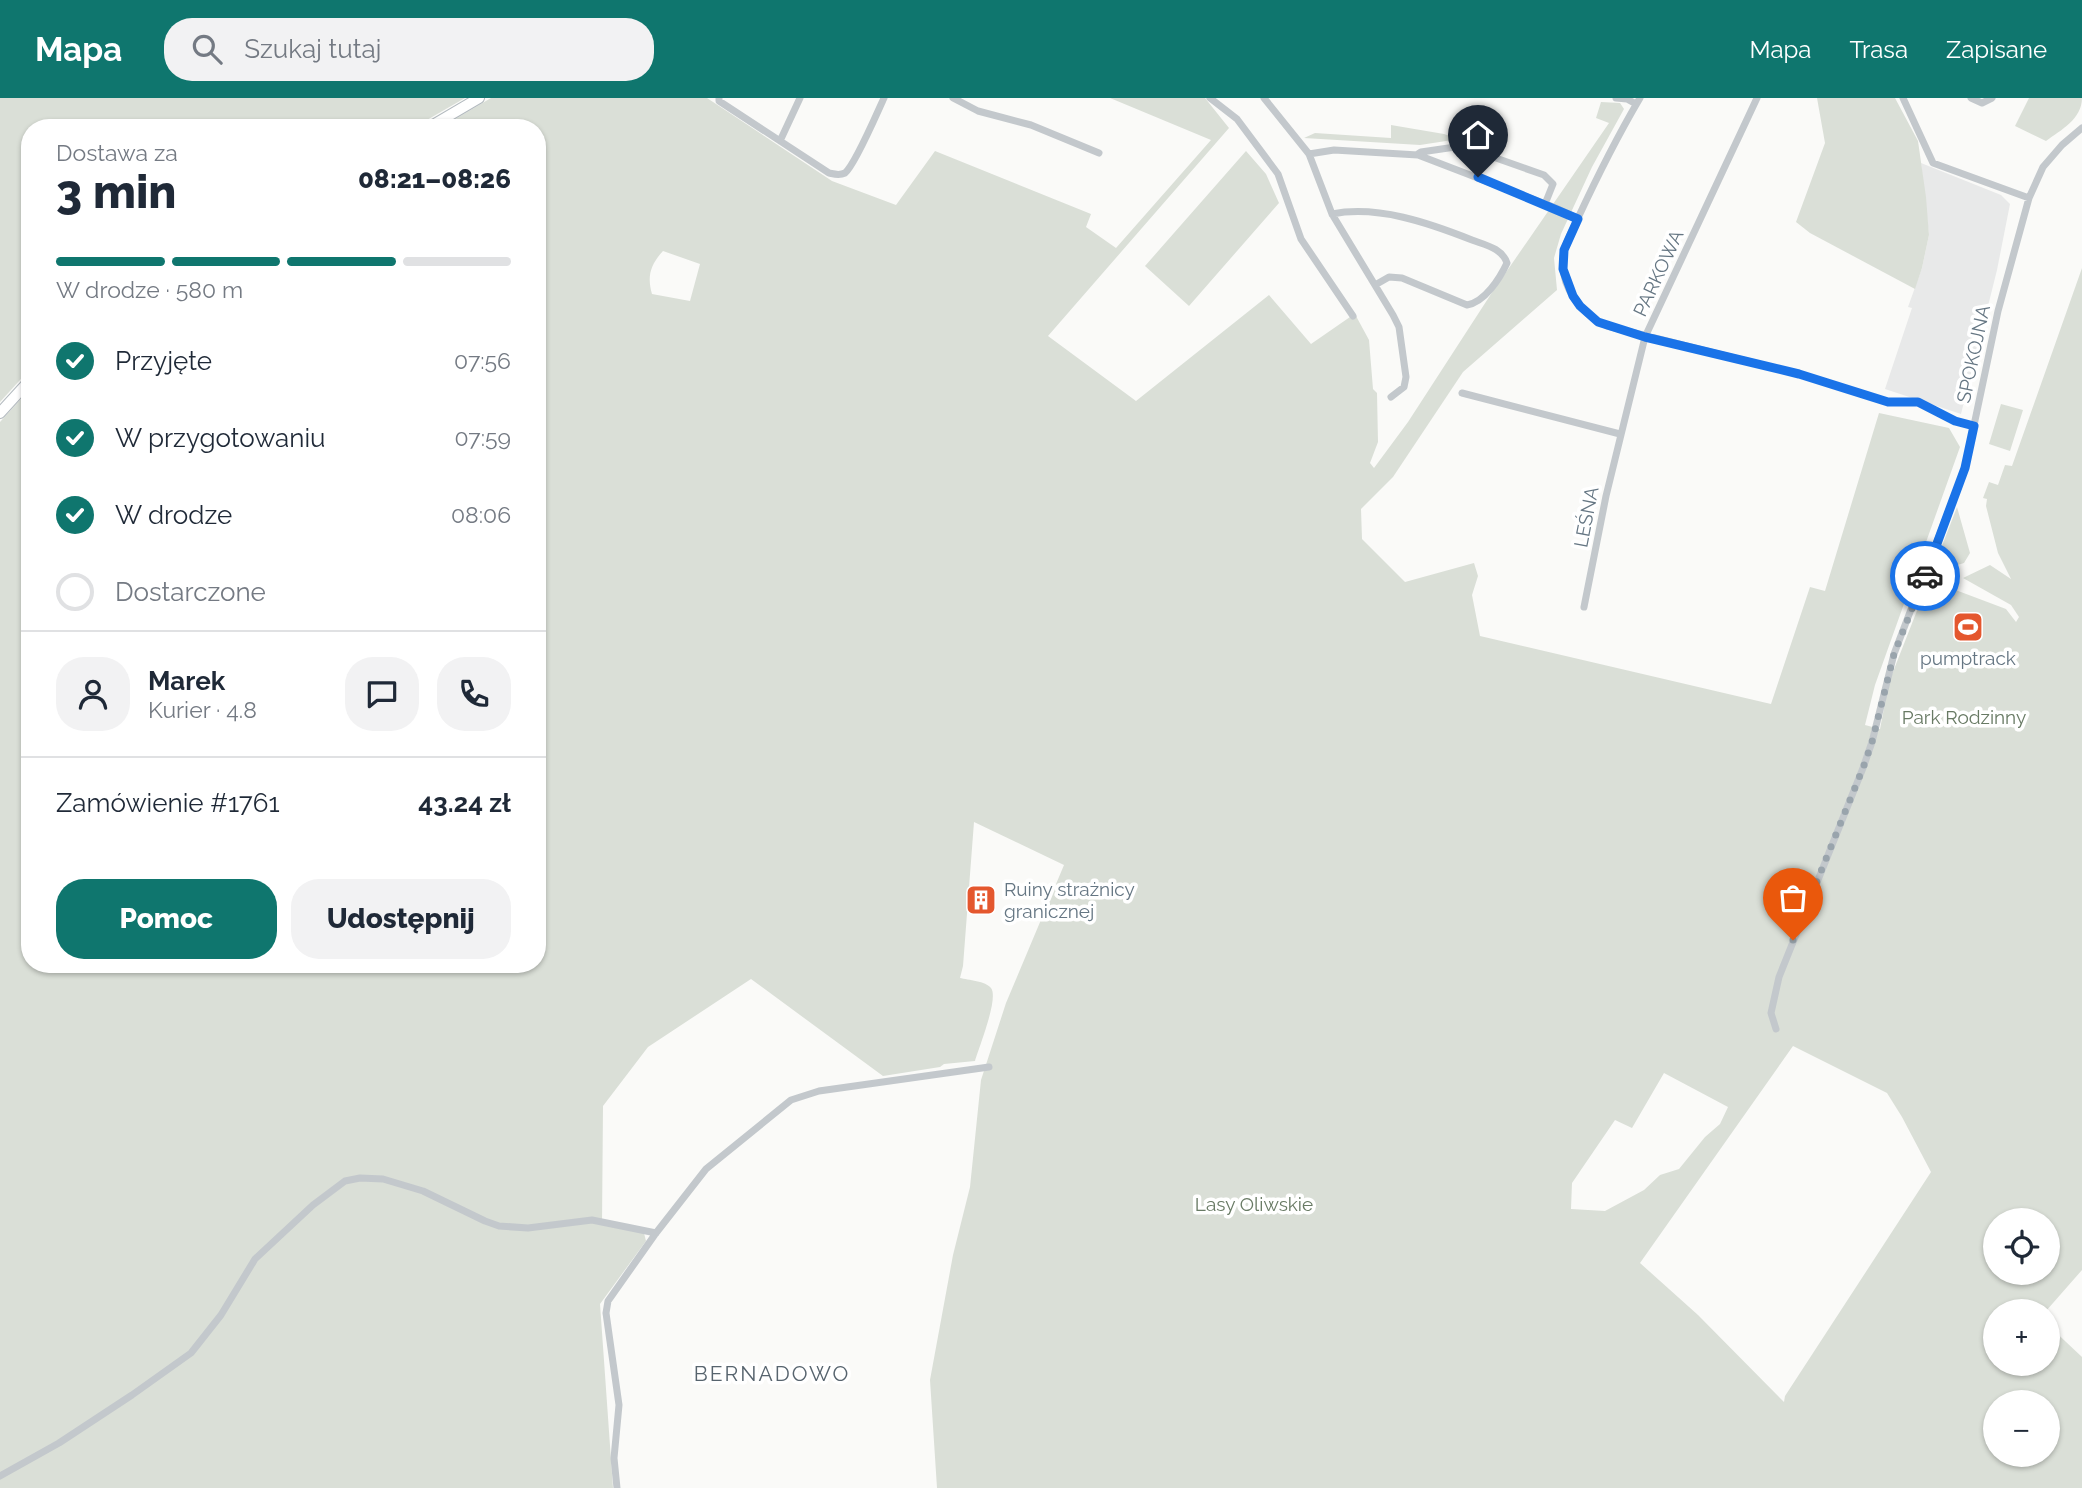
<!DOCTYPE html>
<html lang="pl">
<head>
<meta charset="utf-8">
<style>
  :root { --surface:#fff; --page:#f2f2f3; --text:#1f2937; --muted:#747a83; --line:#e0e1e3; --accent:#0f766e }
  body { margin:0; font-family:Raleway,sans-serif; background:var(--page); color:var(--text); height:100vh; display:flex; flex-direction:column; font-size:26px; white-space:nowrap }
  * { box-sizing:border-box; margin:0 }
  p { font-size:23px; color:var(--muted) }
  .icon { flex:none; width:38px; height:38px; fill:none; stroke:currentColor; stroke-width:2; stroke-linecap:round; stroke-linejoin:round }
  .map { position:relative; flex:1; overflow:hidden }
  .details { position:absolute; left:21px; top:21px; width:525px; height:854px; display:flex; flex-direction:column; background:var(--surface); border-radius:28px; box-shadow:0 2px 5px #0004 }
  .details>* { flex:none }
  .controls { position:absolute; left:1983px; top:1110px; display:grid; gap:14px }
  .controls a { display:grid; place-items:center; width:77px; height:77px; border-radius:50%; background:var(--surface); box-shadow:0 2px 5px #0004; font-size:35px }
  .pin { position:absolute; display:grid; place-items:center; width:60px; height:60px; color:#fff; margin:-72px -30px; border-radius:50% 50% 50% 0; rotate:-45deg; box-shadow:0 0 7px #0007 }
  .pin .icon { rotate:45deg }
  .courier { position:absolute; display:grid; place-items:center; width:70px; height:70px; margin:-35px; border:5px solid #1a73e8; border-radius:50%; background:#fff; color:#222; box-shadow:0 2px 9px #0007 }
  .head em { font-style:normal; font-weight:800 }
  .head div { display:flex; flex-direction:column-reverse }
  .head { display:flex; align-items:center; justify-content:space-between; height:119px; padding:0 35px }
  h1 { font-size:46px; font-weight:800; line-height:52px }
  .bar { display:grid; grid-template-columns:repeat(4,1fr); gap:10px 7px; align-content:center; height:84px; padding:0 35px }
  .bar i { height:9px; border-radius:5px; background:var(--line) }
  .bar .current { background:var(--accent) }
  .bar p { grid-column:span 4 }
  .line { display:flex; align-items:center; gap:18px; padding:0 35px; border-top:2px solid var(--line) }
  .line div { flex:1 }
  .round { display:grid; place-items:center; flex:none; width:74px; height:74px; border-radius:28px; background:var(--page) }
  ol { padding:0 35px; list-style:none }
  li { display:flex; align-items:center; gap:21px; height:77px }
  li p { margin-inline-start:auto }
  li .icon { padding:7px; border-radius:50%; background:var(--accent); color:#fff; stroke-width:4 }
  li:last-child { color:var(--muted) }
  li i { width:38px; height:38px; border:4px solid var(--line); border-radius:50% }
  .button { display:flex; gap:14px; margin-top:auto; padding:14px 35px }
  .button a { flex:1; height:80px; border-radius:28px; background:var(--accent); color:#fff; font-size:28px; font-weight:800; line-height:80px; text-align:center }
  .button a+a { background:var(--page); color:var(--text) }
  header { display:flex; align-items:center; gap:42px; box-sizing:border-box; height:98px; padding:0 35px; background:var(--accent); color:#fff }
  header strong { font-size:33px }
  nav { display:flex; gap:38px; margin-inline-start:auto; font-size:24px }
  .search { width:490px; height:63px; background:var(--page); display:flex; align-items:center; gap:18px; box-sizing:border-box; padding:0 24px; border-radius:28px; color:var(--muted); font-size:26px }
  .map>svg:first-child { display:block }
  .built { fill:#e8e9e9 }
  .green { fill:#dadfd7; fill-rule:evenodd }
  .lines { fill:none; stroke-linecap:round; stroke-linejoin:round }
  .secondary-casing { stroke:#b3babf; stroke-width:12 }
  .minor { stroke:#c3c8cc; stroke-width:7 }
  .secondary { stroke:#fff; stroke-width:10 }
  .done { stroke:#99a4ac; stroke-width:7; stroke-dasharray:0 12.6 }
  .route { stroke:#1a73e8; stroke-width:9 }
  .labels { text-anchor:middle; stroke-width:7; stroke-linejoin:round; paint-order:stroke }
  .street-label { font-size:19px; fill:#657683; stroke:#fff }
  .poi-label { font-size:19px; fill:#657683; stroke:#fff }
  .park-label { font-size:19px; fill:#687a64; stroke:#fff }
  .neighbourhood-label { font-size:21px; letter-spacing:2px; fill:#57646e; stroke:#fff }
</style>
</head>
<body>
<header>
<strong>Mapa</strong>
<div class="search"><svg class="icon" aria-label="search" viewBox="0 0 24 24"><circle cx="10" cy="10" r="6"/><path d="M15 15l6 6"/></svg>Szukaj tutaj</div>
<nav><a>Mapa</a><a>Trasa</a><a>Zapisane</a></nav>
</header>
<div class="map">
<svg width="2082" height="1390" viewBox="0 0 2082 1390">
  <rect width="100%" height="100%" fill="#fafaf8"/>
  <path class="built" d="M1921,65L2001,97L2010,106L1997,172L1961,316L1885,291L1912,210L1908,209L1922,170L1929,137Z"/>
  <path class="green" d="M0,0H465L413,30H30V271L0,304Z
    M491,0H707L832,83L896,107L935,53L1091,116L1086,129L1116,150L1211,42L1110,0H1205L1229,30L1048,238L1136,303L1269,197L1311,246L1350,219L1356,218L1369,242L1373,291L1377,295L1378,344L1370,365L1374,370L1408,324L1491,196L1609,25L1596,20L1601,4L1620,5L1624,11L1592,69L1561,136L1554,160L1557,192L1463,274L1393,379L1361,411L1362,441L1405,484L1474,465L1478,478L1472,497L1480,538L1771,606L1810,489L1825,493L1879,315L1949,330L1960,349L1875,587L1865,627L1880,631L1889,584L1929,482L2006,511L2016,524L2019,519L2011,507L1963,480L1990,467L2011,481L1998,455L1986,408L1987,401L1983,400L1989,384L1998,387L2005,367L2012,368L2082,170V1172L2046,1213H1995V1265H2048V1227L2082,1259V1390H937L930,1282L953,1157L970,1089L981,982L1006,905L1064,767L974,724L963,868L960,880C968,882 986,883 991,890C999,900 979,949 975,963L944,966L940,969L883,978L751,881L648,949L603,1008L602,1126L644,1135L646,1143L600,1206L613,1390H0V324L30,291V866H537V30H440ZM663,153L700,166L690,203L652,196C647,179 650,167 663,153ZM1793,948L1887,995L1902,1019L1931,1074L1785,1298L1784,1304L1698,1217L1640,1165ZM1664,975L1728,1009L1720,1026L1705,1039L1679,1071L1660,1077L1644,1092L1605,1113L1571,1111L1572,1085L1615,1022L1632,1030ZM1995,1122H2048V1174H1995ZM1995,1304H2048V1356H1995Z
    M1817,0H1895L1918,43L1926,99L1929,137L1922,170L1915,191L1810,135L1796,124L1825,45Z
    M2029,0H2082C2082,21 2061,32 2046,43L2015,28Z
    M1391,27L1444,36L1459,41L1420,47L1304,40L1315,35L1391,40Z
    M1246,53L1266,76L1279,105L1189,208L1145,168Z
    M2001,306L2023,312L2010,353L1989,346Z
    M1957,409L1970,455L1964,465L1951,469L1943,464L1940,453Z"/>
  <g class="lines">
    <g class="secondary-casing">
      <path id="secondary" d="M428,30L479,0
        M0,315L30,282"/>
    </g>
    <path class="minor" d="M719,0V3L829,75C834,76 839,78 845,75C855,67 877,15 884,0
      M953,0L978,13L1031,27L1099,55
      M1210,0L1237,21L1278,76L1301,141L1353,218
      M1264,0L1309,56L1332,116L1393,217L1399,229L1406,279L1404,289L1391,299
      M1616,0L1627,1L1636,6
      M1640,0C1617,39 1597,79 1578,120C1572,133 1564,146 1563,160C1560,190 1582,217 1607,228L1799,276L1888,304H1918L1955,323L1974,328
      M1903,0L1933,65L2029,100
      M1971,0L1982,5L1992,0
      M780,43L800,0
      M1309,56L1334,52L1418,57L1556,110L1578,121
      M1418,56L1421,54L1462,48L1544,77L1553,86L1545,106
      M1332,116C1378,107 1429,125 1472,142C1485,147 1502,150 1507,165C1500,180 1485,204 1467,207L1402,180L1389,179L1375,187
      M1462,295L1620,336
      M1584,509L1606,398L1645,239L1757,0
      M1776,931L1771,915L1779,879L1863,670L1872,644L1894,556L1965,370L1998,213L2029,100L2043,69L2062,47L2082,30
      M0,1378L59,1345L132,1297L191,1255L221,1217L255,1161L313,1107L345,1083L360,1080L383,1081L423,1093L485,1123L499,1128L528,1130L592,1122L656,1135
      M617,1390L614,1360L619,1307L606,1215L608,1203L656,1135L706,1071L791,1002L819,993L989,969"/>
    <use href="#secondary" class="secondary"/>
  </g>
  <g class="lines">
    <path class="done" d="M1793,842L1863,670L1872,644L1894,556L1925,478"/>
    <path class="route" d="M1478,79L1578,121L1564,152L1563,171L1573,198L1580,208L1598,224L1645,239L1799,276L1888,304H1918L1955,323L1974,328L1965,370L1925,478"/>
  </g>
  <defs>
    <g id="stadium-square" transform="scale(1.575)"><rect x="-9" y="-9" width="18" height="18" rx="4" fill="#e4572e" stroke="#fff"/><path d="M0-5a6.5 5 0 1 0 0 10a6.5 5 0 1 0 0-10ZM-3.5-1.8h7v3.6h-7Z" fill="#fff"/></g>
    <g id="building-square" transform="scale(1.575)"><rect x="-9" y="-9" width="18" height="18" rx="4" fill="#e4572e" stroke="#fff"/><path d="M-4-6H4V6H1V3H-1V6H-4ZM-2.5-4.3h1.7v1.8h-1.7ZM.8-4.3h1.7v1.8H.8ZM-2.5-1h1.7V.8h-1.7ZM.8-1h1.7V.8H.8Z" fill="#fff"/></g>
  </defs>
  <g fill-rule="evenodd">
    <use href="#stadium-square" x="1968" y="529"/>
    <use href="#building-square" x="981" y="802"/>
  </g>
  <g class="labels">
    <g class="street-label">
      <text transform="translate(1658 175) rotate(-65)" y="7">PARKOWA</text>
      <text transform="translate(1973 256) rotate(-78)" y="7">SPOKOJNA</text>
      <text transform="translate(1586 419) rotate(-79)" y="7">LEŚNA</text>
    </g>
    <g class="poi-label">
      <text x="1968" y="567">pumptrack</text>
      <text x="1004" y="798" text-anchor="start">Ruiny strażnicy<tspan x="1004" dy="22">granicznej</tspan></text>
    </g>
    <g class="park-label">
      <text x="1964" y="626">Park Rodzinny</text>
      <text x="1254" y="1113">Lasy Oliwskie</text>
    </g>
    <g class="neighbourhood-label">
      <text x="772" y="1283">BERNADOWO</text>
    </g>
  </g>
</svg>
<div class="controls">
<a><svg class="icon" aria-label="locate" viewBox="0 0 24 24"><circle cx="12" cy="12" r="6"/><path d="M12 2v4M12 18v4M2 12h4M18 12h4"/></svg></a>
<a>+</a>
<a>−</a>
</div>
<div class="pin" style="left:1793px;top:842px;background:#ea580c"><svg class="icon" aria-label="bag" viewBox="0 0 24 24"><path d="M5 8h14l-1 12H6zM9 8a3 3 0 0 1 6 0"/></svg></div>
<div class="pin" style="left:1478px;top:79px;background:#1f2937"><svg class="icon" aria-label="home" viewBox="0 0 24 24"><path d="M3 11l9-7 9 7M6 9v11h12V9"/></svg></div>
<div class="courier" style="left:1925px;top:478px"><svg class="icon" aria-label="car" viewBox="0 0 24 24"><path d="M5 17H2v-5l4-1 3-4h7l3 4 3 1v5h-3M9 17h6M6 11h13"/><circle cx="7" cy="17" r="2"/><circle cx="17" cy="17" r="2"/></svg></div>
<section class="details">
<div class="head"><div><h1>3 min</h1><p>Dostawa za</p></div><em>08:21–08:26</em></div>
<div class="bar"><i class="current"></i><i class="current"></i><i class="current"></i><i></i><p>W drodze · 580 m</p></div>
<ol>
<li><svg class="icon" aria-label="check" viewBox="0 0 24 24"><path d="M5 12l5 5 9-10"/></svg>Przyjęte<p>07:56</p></li>
<li><svg class="icon" aria-label="check" viewBox="0 0 24 24"><path d="M5 12l5 5 9-10"/></svg>W przygotowaniu<p>07:59</p></li>
<li><svg class="icon" aria-label="check" viewBox="0 0 24 24"><path d="M5 12l5 5 9-10"/></svg>W drodze<p>08:06</p></li>
<li><i></i>Dostarczone</li>
</ol>
<div class="line" style="height:126px"><a class="round"><svg class="icon" aria-label="person" viewBox="0 0 24 24"><circle cx="12" cy="8" r="4"/><path d="M4 21q1-7 8-7t8 7"/></svg></a><div><b>Marek</b><p>Kurier · 4.8</p></div><a class="round"><svg class="icon" aria-label="chat" viewBox="0 0 24 24"><path d="M4 5h16v11H9l-5 4z"/></svg></a><a class="round"><svg class="icon" aria-label="phone" viewBox="0 0 24 24"><path d="M5 4h4l2 5-3 2q2 4 5 5l2-3 5 2v4C11 20 4 13 5 4z"/></svg></a></div>
<div class="line" style="height:91px"><div>Zamówienie #1761</div><b>43.24 zł</b></div>
<div class="button"><a>Pomoc</a><a>Udostępnij</a></div>
</section>
</div>
</body>
</html>
